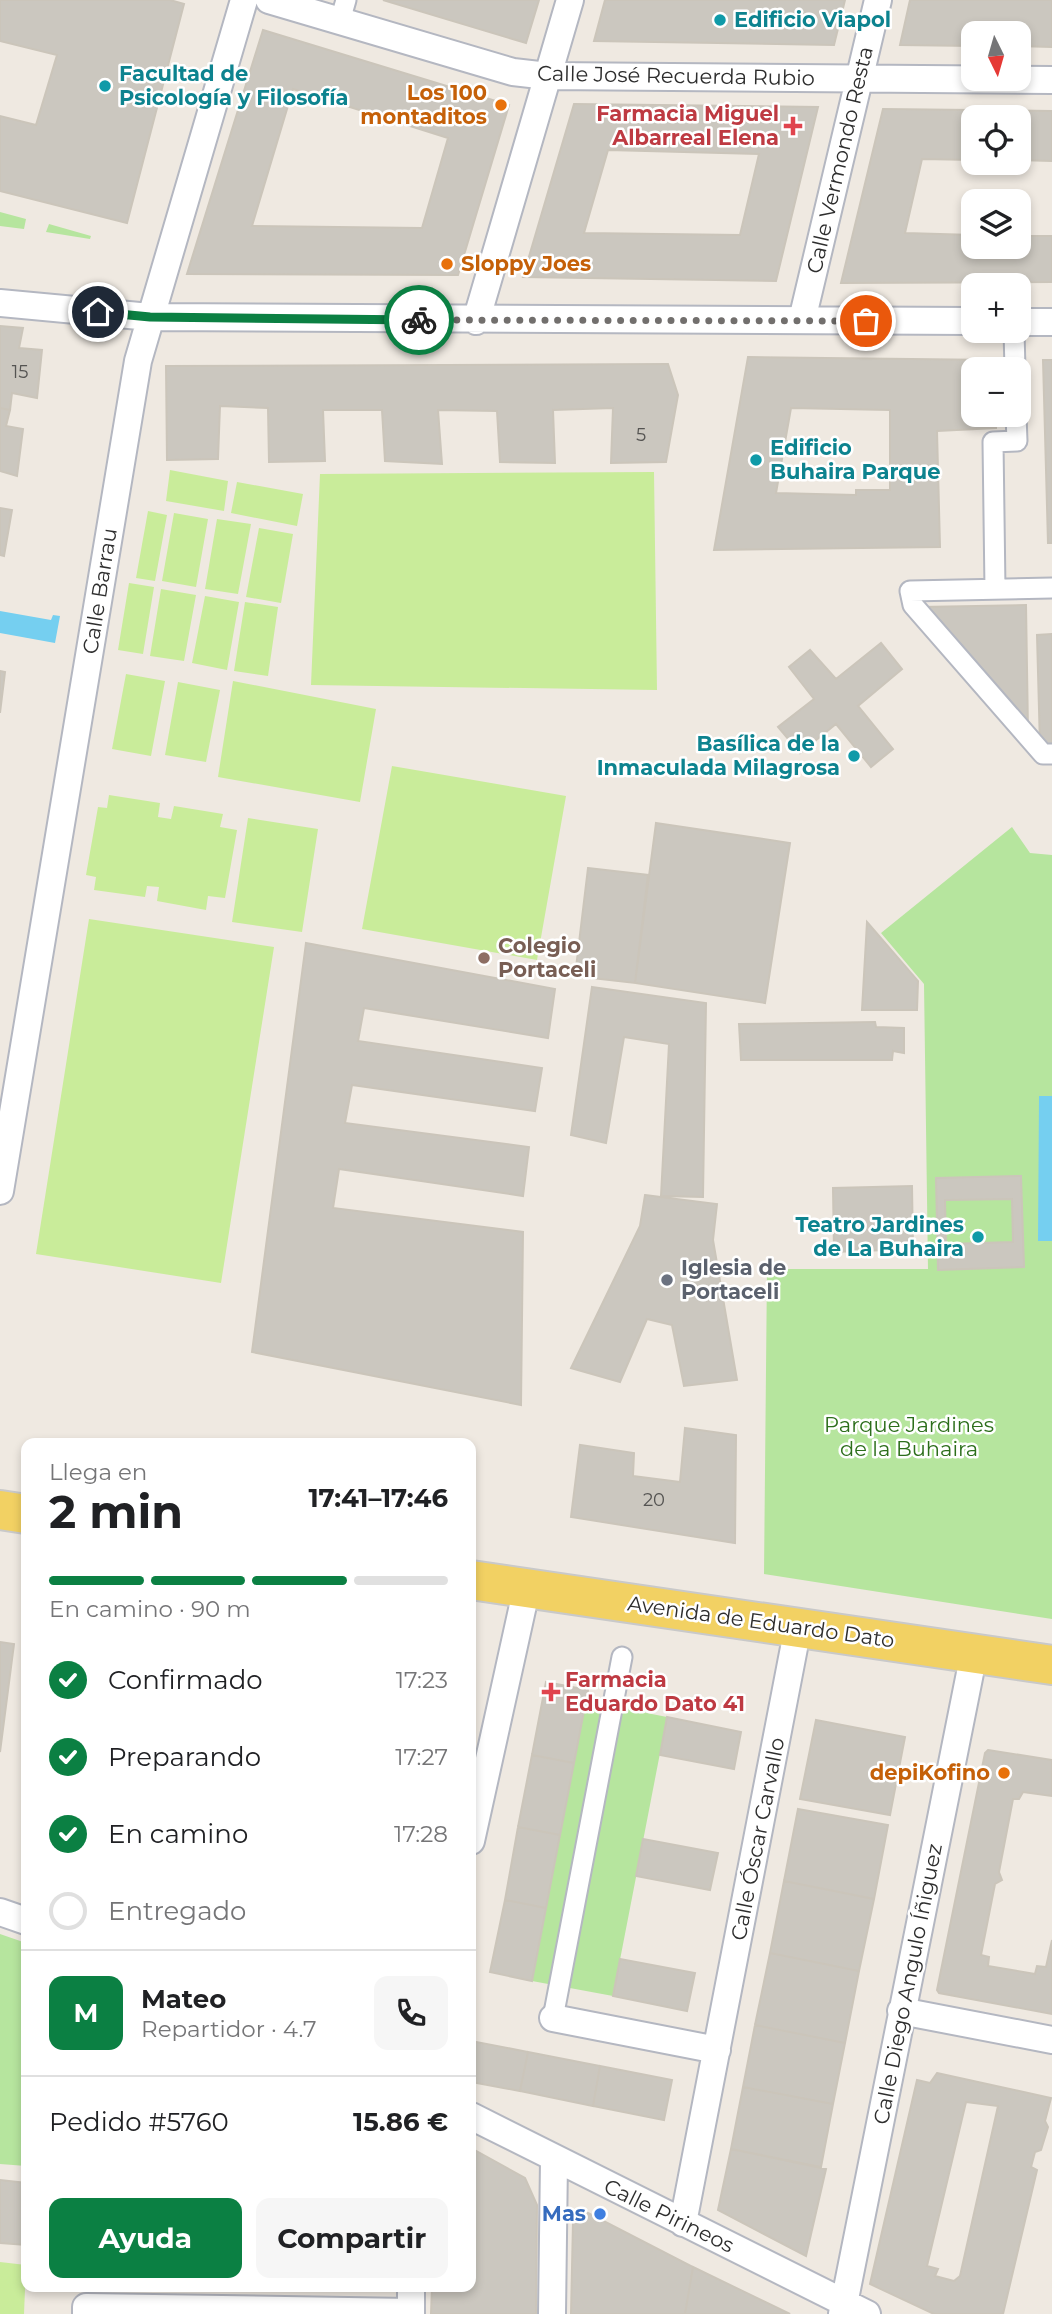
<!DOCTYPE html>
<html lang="es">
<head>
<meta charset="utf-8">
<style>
  :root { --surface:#fff; --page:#f6f6f6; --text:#202124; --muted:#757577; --line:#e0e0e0; --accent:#0b8043 }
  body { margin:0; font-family:Montserrat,sans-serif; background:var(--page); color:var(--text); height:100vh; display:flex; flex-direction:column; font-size:26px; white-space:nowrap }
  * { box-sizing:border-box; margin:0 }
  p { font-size:23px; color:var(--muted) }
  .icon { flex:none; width:38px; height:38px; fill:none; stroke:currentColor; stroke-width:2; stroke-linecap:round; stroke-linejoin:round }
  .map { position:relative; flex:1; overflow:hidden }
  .details { position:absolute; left:21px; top:1438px; width:455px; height:854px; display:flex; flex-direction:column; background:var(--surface); border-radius:14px; box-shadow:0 4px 10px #0003 }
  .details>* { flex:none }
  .needle { width:46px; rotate:175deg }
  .tools { position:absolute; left:961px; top:21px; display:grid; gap:14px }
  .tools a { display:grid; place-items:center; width:70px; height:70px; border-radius:14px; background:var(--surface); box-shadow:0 4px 10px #0003; font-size:35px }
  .pin { position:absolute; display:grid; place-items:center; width:60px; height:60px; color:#fff; margin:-30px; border:4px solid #fff; border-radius:50%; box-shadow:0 2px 7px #0007 }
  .courier { position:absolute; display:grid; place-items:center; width:70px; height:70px; margin:-35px; border:5px solid #0b8043; border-radius:50%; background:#fff; color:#222; box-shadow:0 2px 9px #0007 }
  .overview em { font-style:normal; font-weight:700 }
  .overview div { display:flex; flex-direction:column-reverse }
  .overview { display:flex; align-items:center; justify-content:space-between; height:119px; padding:0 28px }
  h1 { font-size:46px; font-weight:700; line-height:52px }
  .bar { display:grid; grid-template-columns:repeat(4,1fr); gap:10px 7px; align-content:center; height:84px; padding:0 28px }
  .bar i { height:9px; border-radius:5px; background:var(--line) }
  .bar .active { background:var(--accent) }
  .bar p { grid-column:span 4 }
  .line { display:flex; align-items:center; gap:18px; padding:0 28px; border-top:2px solid var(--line) }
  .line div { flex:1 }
  .round { display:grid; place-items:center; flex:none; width:74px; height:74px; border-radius:14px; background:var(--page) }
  ol { padding:0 28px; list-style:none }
  li { display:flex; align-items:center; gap:21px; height:77px }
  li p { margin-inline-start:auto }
  li .icon { padding:7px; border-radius:50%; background:var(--accent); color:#fff; stroke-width:4 }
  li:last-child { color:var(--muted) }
  li i { width:38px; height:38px; border:4px solid var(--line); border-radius:50% }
  .cta { display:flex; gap:14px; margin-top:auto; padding:14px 28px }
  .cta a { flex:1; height:80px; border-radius:14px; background:var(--accent); color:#fff; font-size:28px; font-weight:700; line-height:80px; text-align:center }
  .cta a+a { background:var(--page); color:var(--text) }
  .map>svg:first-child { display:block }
  .green { fill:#b6e59e }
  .pitch { fill:#c9ec9a }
  .water { fill:#75cff0 }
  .building { fill:#cbc7bf; stroke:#cbc5ba; stroke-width:2; fill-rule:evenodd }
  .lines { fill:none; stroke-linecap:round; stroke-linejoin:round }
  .pedestrian-casing { stroke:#b4b7c1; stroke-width:23 }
  .minor-casing { stroke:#b4b7c1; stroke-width:30 }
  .primary-casing { stroke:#c9c9c9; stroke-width:42 }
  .pedestrian { stroke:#fff; stroke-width:19 }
  .minor { stroke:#fff; stroke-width:26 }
  .primary { stroke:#f2d163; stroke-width:38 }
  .done { stroke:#726f6d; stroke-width:7; stroke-dasharray:0 12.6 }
  .route { stroke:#0b8043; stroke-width:9 }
  .culture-dot { fill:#0f9aa8; stroke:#fff; stroke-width:2.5 }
  .food-dot { fill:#e8710a; stroke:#fff; stroke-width:2.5 }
  .health-dot { fill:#e0444e; stroke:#fff; stroke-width:2.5 }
  .education-dot { fill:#8d6e63; stroke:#fff; stroke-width:2.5 }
  .worship-dot { fill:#6b7280; stroke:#fff; stroke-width:2.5 }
  .shop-dot { fill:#3f7fe0; stroke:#fff; stroke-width:2.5 }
  .labels { text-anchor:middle; stroke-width:5; stroke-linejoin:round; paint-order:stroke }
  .number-label { font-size:18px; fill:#555452 }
  .culture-label { font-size:21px; font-weight:bold; fill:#0d838f; stroke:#fff; text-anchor:start }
  .street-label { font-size:21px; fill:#2e2e2e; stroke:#fff }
  .food-label { font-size:21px; font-weight:bold; fill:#c56008; stroke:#fff; text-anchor:end }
  .health-label { font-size:21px; font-weight:bold; fill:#be3a42; stroke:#fff; text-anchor:end }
  .education-label { font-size:21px; font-weight:bold; fill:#785e54; stroke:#fff; text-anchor:start }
  .worship-label { font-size:21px; font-weight:bold; fill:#5b616d; stroke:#fff; text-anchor:start }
  .park-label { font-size:21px; fill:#2c6e1b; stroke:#fff }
  .shop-label { font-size:21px; font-weight:bold; fill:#366cbe; stroke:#fff; text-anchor:end }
</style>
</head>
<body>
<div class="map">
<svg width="1052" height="2314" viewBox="0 0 1052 2314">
  <rect width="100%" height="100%" fill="#efe9e1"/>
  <path class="green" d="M0,212L26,219L24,229L0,226Z
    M49,224L91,236L90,239L46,232Z
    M1012,827L1030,853L1052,855V1619L764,1574L767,1269H928L924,984L881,933Z
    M586,1701L667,1717L613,1996L532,1981Z
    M0,1934L26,1943V2166L0,2164Z"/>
  <path class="pitch" d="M170,470L228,481L224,511L166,501Z
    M654,472L657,690L311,685L320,474Z
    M237,482L303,494L297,526L231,513Z
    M148,511L167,515L155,581L136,578Z
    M174,513L208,519L196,587L162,581Z
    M217,519L251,524L238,594L205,589Z
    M259,528L293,534L281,603L246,597Z
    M129,583L154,587L143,654L118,650Z
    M161,589L196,595L184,661L150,656Z
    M205,596L239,602L227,670L192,663Z
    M245,602L278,607L268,676L234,671Z
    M126,674L165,681L151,756L112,749Z
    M233,681L376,709L360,802L218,777Z
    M178,682L220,690L206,762L165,755Z
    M392,766L566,796L537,960L362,929Z
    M109,795L160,803L158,817L171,819L174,806L223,814L220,827L237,830L225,898L208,896L206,910L157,901L159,887L147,886L145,897L94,890L96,877L86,875L98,807L107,808Z
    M248,818L318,829L302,932L232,922Z
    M89,919L274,947L221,1283L36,1254Z
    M0,2262L26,2265L24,2314H0Z"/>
  <path class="water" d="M0,611L51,620L53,615L60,616L55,643L0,633Z
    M1039,1096H1052V1241H1038Z"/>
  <path class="building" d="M0,0H170L184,4L127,223L0,191V116L36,125L57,55L0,41Z
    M383,0H539L526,43Z
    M605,0H845L834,45L594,41Z
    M910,0H1052V47L1018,46V33H973V46L900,45Z
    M263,30L509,105L458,275L187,274ZM293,89L448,138L422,228L252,226Z
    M574,104L818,107L776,281L523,277ZM608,150L759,154L740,235L584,233Z
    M883,109L1052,111V161L1018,160V117H973V160L922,159L905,233L973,235V247H1018V236H1052V282L841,283Z
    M0,326L23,328L19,348L42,350L37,398L12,393L10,410L0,408Z
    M748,357L995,360V369H973V415H996V428L937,431L940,547L714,550ZM791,408L890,410V490H856V495L776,493Z
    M1043,360H1052V543H1048Z
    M668,364L678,395L666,462L611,463L613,408L553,410L555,463L500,462L497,411L438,410L442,464L385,461L382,410H323L325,461L269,462L268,408L220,406L218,459L167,460L166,366Z
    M0,408L10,410L6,426L23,429L17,476L0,471Z
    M0,508L12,510L4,556L0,555Z
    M1026,605L1028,731L922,607Z
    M1052,634V745L1040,746L1037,635Z
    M881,643L902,669L858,706L893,749L871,767L836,724L800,753L778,727L814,699L789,667L810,650L836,679Z
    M0,671L5,672L0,713Z
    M656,823L790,843L765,1003L635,983Z
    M588,868L648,875L635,983L575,976Z
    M867,922L918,981L917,1010H862Z
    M306,943L555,989L548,1038L364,1008L358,1041L542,1068L535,1111L352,1085L345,1123L529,1147L523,1196L339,1169L333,1208L523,1232L521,1405L252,1352Z
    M592,987L706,1003L703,1197L661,1196L669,1044L624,1037L606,1143L571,1135Z
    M875,1022L876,1027L904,1028V1053L893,1051L892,1060H741L739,1024Z
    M1021,1176L1024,1267L938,1270L936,1178ZM1012,1199L1013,1242L946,1244L945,1200Z
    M912,1186L913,1249L834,1252L833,1188Z
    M645,1195L717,1204L713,1240L737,1380L684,1386L672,1325L647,1319L620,1382L571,1368L640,1226Z
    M685,1428L736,1435L735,1543L571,1517L580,1445L634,1453L633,1476L680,1482Z
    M0,1642L14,1644L0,1752Z
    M546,1682L588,1690L574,1763L532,1755Z
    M667,1717L741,1732L734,1769L660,1755Z
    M816,1720L905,1737L890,1815L800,1799Z
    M988,1750L1052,1760V1796L1023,1792L1019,1799H1013L999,1872L1002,1880L995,1884L981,1955L989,1957L988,1966L1035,1974L1037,1966L1046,1967L1052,1940V2014L939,1993L937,1990L985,1753Z
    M532,1755L574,1763L560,1835L518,1827Z
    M798,1809L888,1825L874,1899L784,1881Z
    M518,1827L560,1835L546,1908L505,1900Z
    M643,1839L718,1853L710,1890L636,1876Z
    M784,1881L874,1899L859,1971L770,1953Z
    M505,1900L546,1908L532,1981L490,1972Z
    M770,1953L859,1971L845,2043L755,2025Z
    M620,1959L695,1973L687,2011L613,1996Z
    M755,2025L845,2043L833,2104L743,2087Z
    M471,2041L528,2052L520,2091L471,2082Z
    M528,2052L600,2066L593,2106L520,2091Z
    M600,2066L672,2080L664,2120L593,2106Z
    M937,2073L1051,2098L1045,2121L1048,2127L1041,2150L1035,2152L1031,2167L1037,2170L1003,2314H934L870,2284L917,2080L930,2083ZM966,2102L998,2106L960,2276L954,2281L935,2276L938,2269L927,2266Z
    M743,2087L833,2104L821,2167L731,2149Z
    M471,2148L525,2178L537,2205L536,2314H431L432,2287H471Z
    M731,2149L826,2169L806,2256L718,2210Z
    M0,2180L26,2183V2245L0,2243Z
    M588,2213L693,2267L685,2314H571L573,2222Z
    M693,2267L790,2314H685Z"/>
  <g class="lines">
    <g class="pedestrian-casing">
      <path id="pedestrian" d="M340,21L346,0
        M1014,331L1015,369
        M1052,588L910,591L913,605L1043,754H1052
        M995,589L993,442L1017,441L1016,415
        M553,2018L622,1657"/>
    </g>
    <g class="minor-casing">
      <path id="minor" d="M269,0L513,72L548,76L1052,80
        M0,303L150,317L973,321
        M802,320L878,0
        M476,321L570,0
        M1018,322H1052
        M0,1191L138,361L244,0
        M471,1841L527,1587
        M0,1912L26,1921
        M901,2011L1052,2040
        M553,2018L717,2050
        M471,2116L867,2314
        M683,2223L798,1627
        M86,2314V2307L411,2312
        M411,2314V2287
        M552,2314L554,2160
        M842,2314L974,1653"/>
    </g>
    <g class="primary-casing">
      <path id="primary" d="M0,1510L26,1514
        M471,1580L1052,1665"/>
    </g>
    <use href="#pedestrian" class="pedestrian"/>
    <use href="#minor" class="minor"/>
    <use href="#primary" class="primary"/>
  </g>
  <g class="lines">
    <path class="done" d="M419,320L866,321"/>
    <path class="route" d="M98,312L150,317L419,320"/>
  </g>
  <g class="culture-dot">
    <circle cx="720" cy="20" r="7"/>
    <circle cx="105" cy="86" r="7"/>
    <circle cx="756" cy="460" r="7"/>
    <circle cx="854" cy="756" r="7"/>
    <circle cx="978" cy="1237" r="7"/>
  </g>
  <g class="food-dot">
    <circle cx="501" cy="105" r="7"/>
    <circle cx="447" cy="264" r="7"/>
    <circle cx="1004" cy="1773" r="7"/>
  </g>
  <g class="health-dot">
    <path d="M789.5 115.5h7v7h7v7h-7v7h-7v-7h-7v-7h7z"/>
    <path d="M547.5 1681.5h7v7h7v7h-7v7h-7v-7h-7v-7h7z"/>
  </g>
  <circle class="education-dot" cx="484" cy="958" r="7"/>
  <circle class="worship-dot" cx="667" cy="1280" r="7"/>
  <circle class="shop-dot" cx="600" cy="2214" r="7"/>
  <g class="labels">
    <g class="number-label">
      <text x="20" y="378">15</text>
      <text x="641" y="441">5</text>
      <text x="654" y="1506">20</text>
    </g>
    <g class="culture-label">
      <text x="734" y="27">Edificio Viapol</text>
      <text x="119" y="81">Facultad de<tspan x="119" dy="24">Psicología y Filosofía</tspan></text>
      <text x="770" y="455">Edificio<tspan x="770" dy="24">Buhaira Parque</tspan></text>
      <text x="840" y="751" text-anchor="end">Basílica de la<tspan x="840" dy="24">Inmaculada Milagrosa</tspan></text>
      <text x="964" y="1232" text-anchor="end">Teatro Jardines<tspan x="964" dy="24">de La Buhaira</tspan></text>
    </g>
    <g class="street-label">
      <text transform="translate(676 76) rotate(1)" y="7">Calle José Recuerda Rubio</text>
      <text transform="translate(840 160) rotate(-77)" y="7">Calle Vermondo Resta</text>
      <text transform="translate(100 591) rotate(-81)" y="7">Calle Barrau</text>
      <text transform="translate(761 1622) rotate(8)" y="7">Avenida de Eduardo Dato</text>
      <text transform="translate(758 1839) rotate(-79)" y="7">Calle Óscar Carvallo</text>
      <text transform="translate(908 1984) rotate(-79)" y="7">Calle Diego Angulo Íñiguez</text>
      <text transform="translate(669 2216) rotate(26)" y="7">Calle Pirineos</text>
    </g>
    <g class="food-label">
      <text x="487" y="100">Los 100<tspan x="487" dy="24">montaditos</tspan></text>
      <text x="461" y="271" text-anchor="start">Sloppy Joes</text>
      <text x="990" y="1780">depiKofino</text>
    </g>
    <g class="health-label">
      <text x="779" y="121">Farmacia Miguel<tspan x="779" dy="24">Albarreal Elena</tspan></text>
      <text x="565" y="1687" text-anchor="start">Farmacia<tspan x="565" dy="24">Eduardo Dato 41</tspan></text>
    </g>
    <g class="education-label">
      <text x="498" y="953">Colegio<tspan x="498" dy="24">Portaceli</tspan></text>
    </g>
    <g class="worship-label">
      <text x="681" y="1275">Iglesia de<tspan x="681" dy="24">Portaceli</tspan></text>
    </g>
    <g class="park-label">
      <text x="909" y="1432">Parque Jardines<tspan x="909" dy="24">de la Buhaira</tspan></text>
    </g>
    <g class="shop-label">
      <text x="586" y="2221">Mas</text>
    </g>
  </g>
</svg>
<div class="tools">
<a><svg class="needle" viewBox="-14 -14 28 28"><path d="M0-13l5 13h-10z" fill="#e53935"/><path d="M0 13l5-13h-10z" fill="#757577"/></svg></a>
<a><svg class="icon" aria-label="locate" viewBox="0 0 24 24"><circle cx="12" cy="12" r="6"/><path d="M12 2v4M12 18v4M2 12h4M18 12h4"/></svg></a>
<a><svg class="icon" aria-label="layers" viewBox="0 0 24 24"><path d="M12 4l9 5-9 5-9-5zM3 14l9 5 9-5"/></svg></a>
<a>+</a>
<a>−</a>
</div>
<div class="pin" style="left:866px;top:321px;background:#ea580c"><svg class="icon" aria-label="bag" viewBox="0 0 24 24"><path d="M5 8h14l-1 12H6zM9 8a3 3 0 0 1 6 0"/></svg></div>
<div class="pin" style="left:98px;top:312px;background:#1f2937"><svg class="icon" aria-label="home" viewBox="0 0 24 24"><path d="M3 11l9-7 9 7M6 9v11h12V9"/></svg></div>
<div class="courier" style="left:419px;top:320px"><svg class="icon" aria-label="bike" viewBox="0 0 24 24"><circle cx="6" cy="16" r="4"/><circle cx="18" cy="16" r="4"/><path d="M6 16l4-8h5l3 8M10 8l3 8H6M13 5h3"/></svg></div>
<section class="details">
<div class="overview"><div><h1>2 min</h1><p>Llega en</p></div><em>17:41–17:46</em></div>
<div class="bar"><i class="active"></i><i class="active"></i><i class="active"></i><i></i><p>En camino · 90 m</p></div>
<ol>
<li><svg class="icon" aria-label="check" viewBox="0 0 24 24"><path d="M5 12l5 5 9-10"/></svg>Confirmado<p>17:23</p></li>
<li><svg class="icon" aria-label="check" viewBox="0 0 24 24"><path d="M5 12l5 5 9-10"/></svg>Preparando<p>17:27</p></li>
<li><svg class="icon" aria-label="check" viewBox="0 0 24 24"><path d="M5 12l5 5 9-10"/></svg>En camino<p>17:28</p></li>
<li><i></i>Entregado</li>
</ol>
<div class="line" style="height:126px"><b class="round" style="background:var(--accent);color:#fff">M</b><div><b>Mateo</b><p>Repartidor · 4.7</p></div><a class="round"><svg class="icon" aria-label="phone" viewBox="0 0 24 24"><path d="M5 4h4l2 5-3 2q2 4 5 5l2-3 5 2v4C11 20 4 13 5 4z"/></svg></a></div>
<div class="line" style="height:91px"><div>Pedido #5760</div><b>15.86 €</b></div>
<div class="cta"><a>Ayuda</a><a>Compartir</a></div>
</section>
</div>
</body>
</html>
